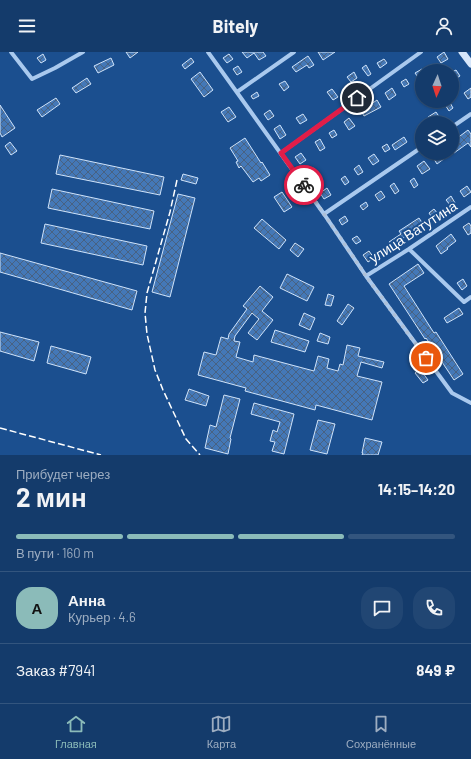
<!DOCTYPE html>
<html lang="ru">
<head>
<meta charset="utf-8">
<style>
  :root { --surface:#143b6b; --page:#214673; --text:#f1f3f6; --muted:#9dadc1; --line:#33557e; --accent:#8bbbb9 }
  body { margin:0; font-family:Barlow,sans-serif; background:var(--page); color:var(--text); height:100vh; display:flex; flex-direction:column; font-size:15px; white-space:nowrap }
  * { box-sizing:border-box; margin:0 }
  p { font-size:13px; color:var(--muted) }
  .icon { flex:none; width:22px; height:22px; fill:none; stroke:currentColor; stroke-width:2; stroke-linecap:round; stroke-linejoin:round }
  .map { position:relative; height:403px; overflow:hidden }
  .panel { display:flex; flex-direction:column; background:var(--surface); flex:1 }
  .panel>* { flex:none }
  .needle { width:26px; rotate:183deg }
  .buttons { position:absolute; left:415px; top:12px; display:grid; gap:8px }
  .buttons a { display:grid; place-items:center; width:44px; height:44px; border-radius:50%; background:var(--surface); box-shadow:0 1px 3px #0004,0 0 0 1px var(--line); font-size:20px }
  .pin { position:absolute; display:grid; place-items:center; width:34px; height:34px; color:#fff; margin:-17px; border:2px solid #fff; border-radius:50%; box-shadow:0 1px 4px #0007 }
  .courier { position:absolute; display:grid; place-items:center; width:40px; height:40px; margin:-20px; border:3px solid #e11d48; border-radius:50%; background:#fff; color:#222; box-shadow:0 1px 5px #0007 }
  .summary em { font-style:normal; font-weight:700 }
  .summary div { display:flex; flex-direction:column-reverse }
  .summary { display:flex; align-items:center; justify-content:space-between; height:68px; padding:0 16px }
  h1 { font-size:26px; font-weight:700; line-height:30px }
  .bar { display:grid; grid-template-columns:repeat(4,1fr); gap:6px 4px; align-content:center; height:48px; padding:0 16px }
  .bar i { height:5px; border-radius:3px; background:var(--line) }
  .bar .on { background:var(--accent) }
  .bar p { grid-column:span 4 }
  .line { display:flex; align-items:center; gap:10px; padding:0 16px; border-top:1px solid var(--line) }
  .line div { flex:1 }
  .round { display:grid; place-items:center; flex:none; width:42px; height:42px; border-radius:16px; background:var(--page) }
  header { display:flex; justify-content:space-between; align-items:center; height:52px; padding:0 16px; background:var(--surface); font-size:18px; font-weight:700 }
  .dock { display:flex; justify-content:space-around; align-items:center; height:56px; border-top:1px solid var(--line); background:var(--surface); font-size:11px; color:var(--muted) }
  .dock a { display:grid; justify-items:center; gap:2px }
  .dock .on { color:var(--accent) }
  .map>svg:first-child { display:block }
  .building { fill:url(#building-cross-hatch); stroke:#cfe3fa }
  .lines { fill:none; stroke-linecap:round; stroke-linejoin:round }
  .street { stroke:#a9c9ee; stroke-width:4 }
  .secondary { stroke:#d6e6fa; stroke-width:7 }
  .rail { stroke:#fff; stroke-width:1.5; stroke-dasharray:7 3; stroke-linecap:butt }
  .done { stroke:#afc1d8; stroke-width:4; stroke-dasharray:0 7.2 }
  .route { stroke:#e11d48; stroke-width:5 }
  .labels { text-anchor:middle; stroke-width:4; stroke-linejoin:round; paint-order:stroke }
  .street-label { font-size:14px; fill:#fff; stroke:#1b4f8f }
</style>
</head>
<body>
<header><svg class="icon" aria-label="menu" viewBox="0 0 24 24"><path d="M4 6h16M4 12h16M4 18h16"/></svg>Bitely<svg class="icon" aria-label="person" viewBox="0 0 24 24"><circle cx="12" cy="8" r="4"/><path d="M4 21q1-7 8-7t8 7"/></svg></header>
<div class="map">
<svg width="471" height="403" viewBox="0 0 471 403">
  <defs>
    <pattern id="building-cross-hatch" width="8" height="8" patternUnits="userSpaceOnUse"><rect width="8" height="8" fill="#4478b7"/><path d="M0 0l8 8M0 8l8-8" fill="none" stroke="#486282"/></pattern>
  </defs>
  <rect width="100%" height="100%" fill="#1b4f8f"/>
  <path class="building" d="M126,0H138L130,6Z
    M242,0H263L266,4L259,8L254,1L247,6Z
    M318,0H335L323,8Z
    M444,0L448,7L441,11L437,5Z
    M43,2L46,8L41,11L37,6Z
    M229,2L233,7L227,11L223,6Z
    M308,4L314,13L309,16L307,13L296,20L292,15Z
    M111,6L114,13L98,21L94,14Z
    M191,6L194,10L185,17L182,13Z
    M384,7L387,11L380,16L377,11Z
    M366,13L371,22L368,24L362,16Z
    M238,14L242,20L237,23L233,17Z
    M422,17V31L415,21Z
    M456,18L460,24L452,29V20Z
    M200,20L213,38L204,45L191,27Z
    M354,20L357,26L351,30L347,25Z
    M87,26L91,32L76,41L72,36Z
    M406,27L409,32L404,35L401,30Z
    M285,29L289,35L284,39L279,32Z
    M392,36L396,43L389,48L385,41Z
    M471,36V45L468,47L464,41Z
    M332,37L338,45L333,48L327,40Z
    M257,40L259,44L253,47L251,44Z
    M56,46L60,52L42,65L37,58Z
    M377,48L381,55L364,64L361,59Z
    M447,49H449L453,56L449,59L444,51Z
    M0,53L15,76L2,85L0,81Z
    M229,55L236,65L228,70L221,60Z
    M270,58L274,64L268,68L264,62Z
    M436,60L440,66L432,71L428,65Z
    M303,62L307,68L300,72L296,66Z
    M349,66L355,74L349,78L344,70Z
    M280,73L286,83L280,87L274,77Z
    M334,78L337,83L332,86L329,81Z
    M468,78L471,82V95L468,91L454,101L452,97V90Z
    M404,85L407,90L395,98L392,93Z
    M245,86L261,111L262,110L270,123L261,129L259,126L253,130L241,114L239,116L236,110L238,109L230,96Z
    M320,87L325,96L320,99L315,90Z
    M10,90L17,99L11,103L5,94Z
    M387,92L390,97L385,100L382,95Z
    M301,101L306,108L300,112L295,105Z
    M436,101H442L445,106L437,112L432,104Z
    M374,102L379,109L373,113L368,106Z
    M60,103L164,125L160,143L56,122Z
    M424,109L430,117L422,122L417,114Z
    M359,113L363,120L358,123L354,117Z
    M314,116L318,123L310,128L306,121Z
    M183,122L198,126L196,132L181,128Z
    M345,124L349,130L345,133L341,127Z
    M414,126L418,133L414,136L410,129Z
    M394,131L399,139L395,142L390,134Z
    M467,134L471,140L464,145L460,139Z
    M327,136L331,143L324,147L320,141Z
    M52,137L154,159L150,177L48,156Z
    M381,139L385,145L379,149L375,143Z
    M282,140L292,155L284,160L274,145Z
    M178,142L195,146L170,245L152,240Z
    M451,144L455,151L451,154L446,148Z
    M366,150L368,154L363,158L360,154Z
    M434,157L438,162L432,166L429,161Z
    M345,164L348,169L342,173L339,168Z
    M419,166L423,172L392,194L389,190L401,182L399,179Z
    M262,167L286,188L279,197L254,176Z
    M469,171L471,174V181L468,183L463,175Z
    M45,172L147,194L143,213L41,191Z
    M451,182L456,189L447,196L448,197L441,202L436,194Z
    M357,184L361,189L356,192L352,187Z
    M295,191L304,197L298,205L290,198Z
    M369,199L374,206L368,210L363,203Z
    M0,201L137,239L132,258L0,220Z
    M418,212L424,221L404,234L434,281L436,280L463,322L454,328L426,286L425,287L389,232Z
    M287,222L314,235L307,249L280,236Z
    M463,227L467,234L462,238L457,231Z
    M260,234L273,245L262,259L273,268L257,288L248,281L259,267L252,261L235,284L234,289L240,290L236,305L253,310L254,303L314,319L318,304L329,307L327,316L338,319L340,312L343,313L347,293L360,296L358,304L384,310L382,316L361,310L357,324L382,330L372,368L316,353L315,358L245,339L246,336L198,323L204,300L216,303L221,285L228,287L229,282L247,257L243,254Z
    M328,242L334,244L331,254L325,253Z
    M348,252L354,256L342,273L337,269Z
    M459,256L463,262L447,271L444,266Z
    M304,261L315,266L310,278L299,273Z
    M275,278L309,289L305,300L271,290Z
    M0,280L39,290L34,309L0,299Z
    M320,281L330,285L328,292L317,289Z
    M51,294L91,305L86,322L47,311Z
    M420,317L428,328L423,331L415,321Z
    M189,337L209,344L206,354L185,348Z
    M224,343L240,347L230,386L231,387L228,402L205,396L210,373L216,375Z
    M254,351L294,362L284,402L272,399L275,390L270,389L273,378L277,380L280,370L251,362Z
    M318,368L335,372L327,402L310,398Z
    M365,386L382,390L378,403H362L363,401H362Z"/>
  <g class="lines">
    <path class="street" d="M11,0L32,27L55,16L83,0
      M208,0L324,162L366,224L452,341L471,351
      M237,40L294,0
      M452,75L471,62
      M281,101L421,0
      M324,162L422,95
      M409,197L464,250L471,245
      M366,224L409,197L471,155"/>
    <path class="secondary" d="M462,0L471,12"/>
    <path class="rail" d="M177,128L170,160L147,241L145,261L147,282L155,318L163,338L186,387L200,403
      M0,376L101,403"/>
  </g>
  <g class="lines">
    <path class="done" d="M304,133L324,162L366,224L426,306"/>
    <path class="route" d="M304,133L281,101L357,46"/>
  </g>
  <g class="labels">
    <g class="street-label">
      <text transform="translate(413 180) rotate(-33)" y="5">улица Ватутина</text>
    </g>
  </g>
</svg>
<div class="buttons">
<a><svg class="needle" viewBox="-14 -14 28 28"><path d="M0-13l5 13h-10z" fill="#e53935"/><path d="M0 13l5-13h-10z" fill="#9dadc1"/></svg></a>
<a><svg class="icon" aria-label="layers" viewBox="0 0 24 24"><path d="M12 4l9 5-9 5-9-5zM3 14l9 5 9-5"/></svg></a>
</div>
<div class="pin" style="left:426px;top:306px;background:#ea580c"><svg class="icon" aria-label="bag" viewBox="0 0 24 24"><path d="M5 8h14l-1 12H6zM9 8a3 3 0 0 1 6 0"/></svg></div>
<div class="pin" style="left:357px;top:46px;background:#1f2937"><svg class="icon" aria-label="home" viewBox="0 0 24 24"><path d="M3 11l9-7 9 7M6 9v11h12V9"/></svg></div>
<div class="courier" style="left:304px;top:133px"><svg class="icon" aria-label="bike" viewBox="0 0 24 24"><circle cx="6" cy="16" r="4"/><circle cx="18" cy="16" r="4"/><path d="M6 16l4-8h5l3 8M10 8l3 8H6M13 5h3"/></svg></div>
</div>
<section class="panel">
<div class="summary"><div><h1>2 мин</h1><p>Прибудет через</p></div><em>14:15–14:20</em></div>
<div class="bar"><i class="on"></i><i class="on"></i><i class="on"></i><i></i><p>В пути · 160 m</p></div>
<div class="line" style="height:72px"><b class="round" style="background:var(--accent);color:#111">А</b><div><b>Анна</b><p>Курьер · 4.6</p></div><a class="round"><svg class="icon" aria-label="chat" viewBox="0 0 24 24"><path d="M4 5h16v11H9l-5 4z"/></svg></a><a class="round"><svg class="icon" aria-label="phone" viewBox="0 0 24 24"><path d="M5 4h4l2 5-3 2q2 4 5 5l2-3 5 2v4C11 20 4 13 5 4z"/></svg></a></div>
<div class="line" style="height:52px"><div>Заказ #7941</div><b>849 ₽</b></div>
</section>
<nav class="dock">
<a class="on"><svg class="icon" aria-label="home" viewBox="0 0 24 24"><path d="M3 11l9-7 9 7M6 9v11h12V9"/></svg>Главная</a>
<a><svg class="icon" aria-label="map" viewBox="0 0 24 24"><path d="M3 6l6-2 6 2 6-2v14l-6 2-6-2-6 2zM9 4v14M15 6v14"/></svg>Карта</a>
<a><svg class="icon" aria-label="saved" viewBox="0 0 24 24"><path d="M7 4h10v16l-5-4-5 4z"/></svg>Сохранённые</a>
</nav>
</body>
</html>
